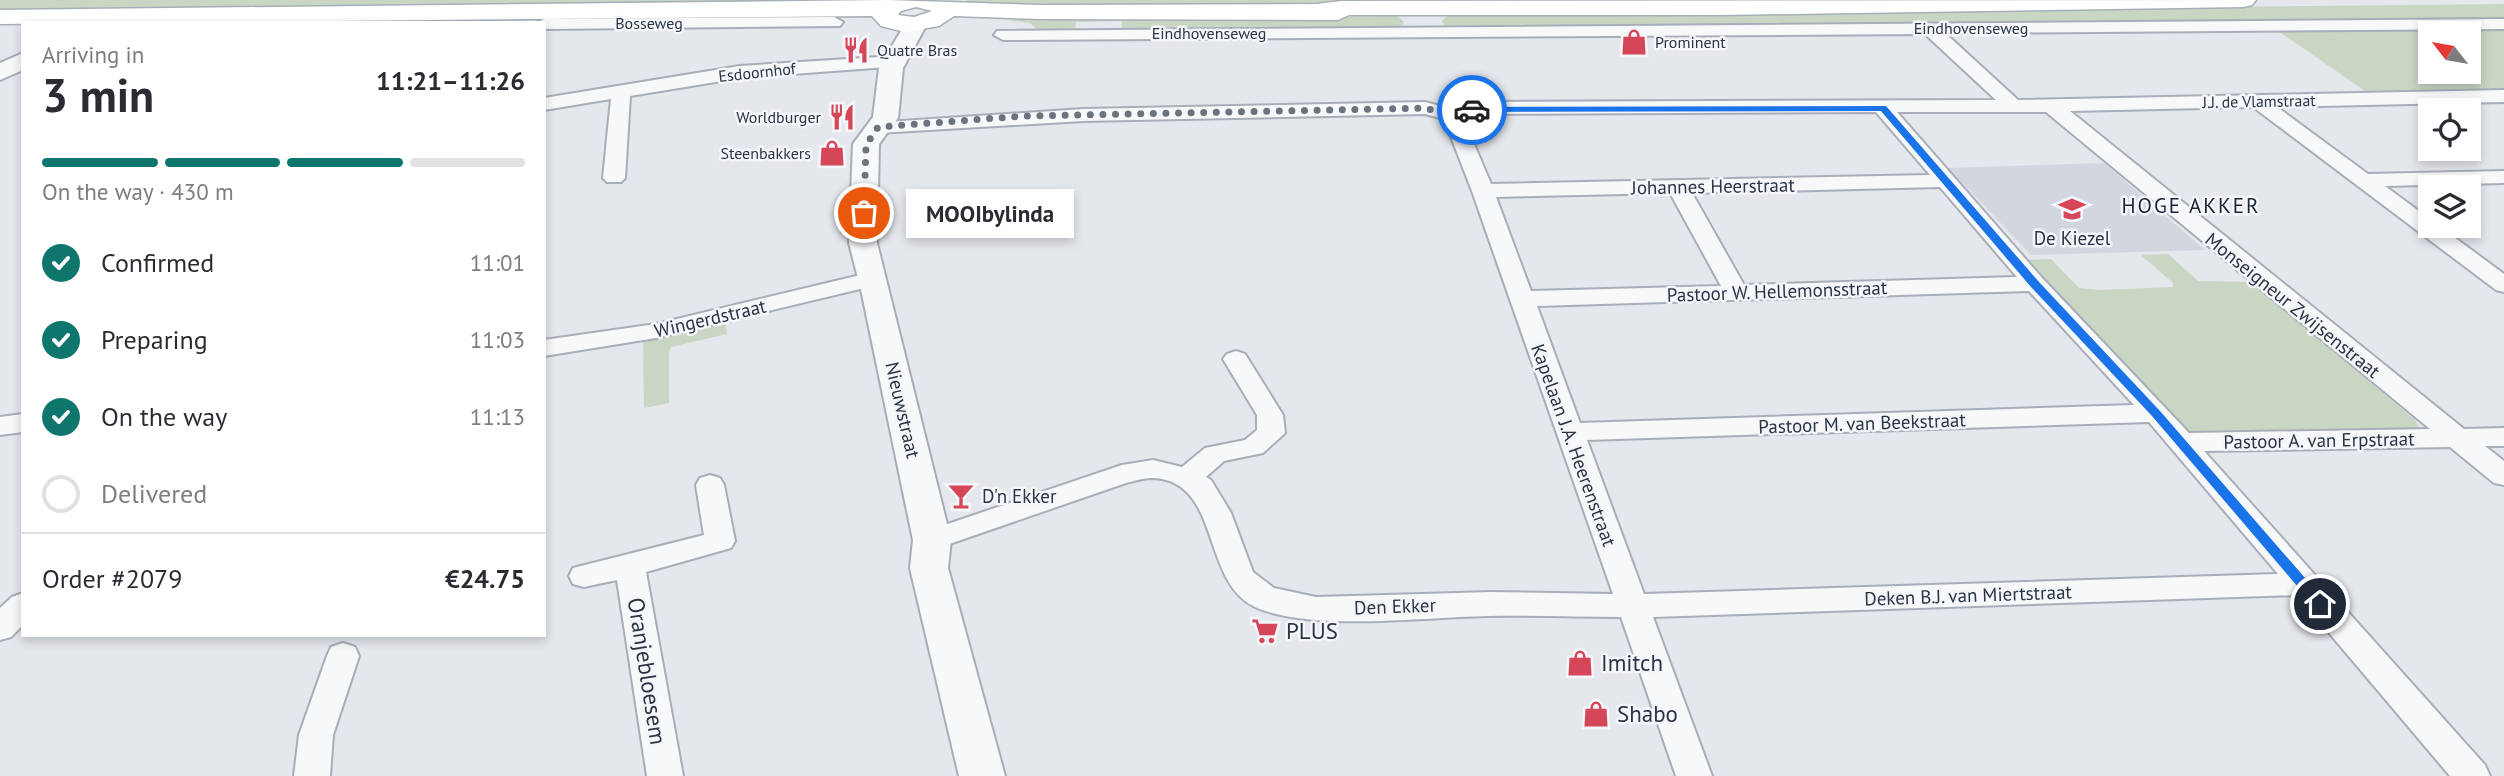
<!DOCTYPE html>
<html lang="en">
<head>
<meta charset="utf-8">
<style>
  :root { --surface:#fff; --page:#f2f2f3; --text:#2b2b33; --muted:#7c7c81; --line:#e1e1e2; --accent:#0f766e }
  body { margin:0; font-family:"PT Sans",sans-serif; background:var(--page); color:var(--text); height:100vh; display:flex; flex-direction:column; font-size:26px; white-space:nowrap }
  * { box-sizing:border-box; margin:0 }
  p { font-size:23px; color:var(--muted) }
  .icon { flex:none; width:38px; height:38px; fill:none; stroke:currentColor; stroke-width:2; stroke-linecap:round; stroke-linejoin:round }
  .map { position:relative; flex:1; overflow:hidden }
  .details { position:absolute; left:21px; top:21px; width:525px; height:616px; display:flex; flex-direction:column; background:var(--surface); border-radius:0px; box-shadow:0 4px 10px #0003 }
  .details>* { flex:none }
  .needle { width:46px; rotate:301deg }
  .fabs { position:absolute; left:2418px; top:21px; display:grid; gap:14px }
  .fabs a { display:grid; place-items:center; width:63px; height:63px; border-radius:0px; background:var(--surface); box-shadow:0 4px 10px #0003; font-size:35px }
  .pin { position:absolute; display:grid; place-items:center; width:60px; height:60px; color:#fff; margin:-30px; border:4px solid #fff; border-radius:50%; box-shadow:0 2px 7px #0007 }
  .courier { position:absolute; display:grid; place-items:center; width:70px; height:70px; margin:-35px; border:5px solid #1a73e8; border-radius:50%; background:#fff; color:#222; box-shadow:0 2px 9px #0007 }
  .bubble { position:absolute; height:49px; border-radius:0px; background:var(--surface); box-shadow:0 4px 10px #0003; font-size:23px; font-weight:700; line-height:49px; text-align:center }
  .summary em { font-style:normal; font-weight:700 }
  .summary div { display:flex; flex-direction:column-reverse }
  .summary { display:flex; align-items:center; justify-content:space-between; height:119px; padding:0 21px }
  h1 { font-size:46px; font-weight:700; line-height:52px }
  .bar { display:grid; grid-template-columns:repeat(4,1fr); gap:10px 7px; align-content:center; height:84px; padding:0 21px }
  .bar i { height:9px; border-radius:5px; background:var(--line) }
  .bar .on { background:var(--accent) }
  .bar p { grid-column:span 4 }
  .line { display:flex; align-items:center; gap:18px; padding:0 21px; border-top:2px solid var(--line) }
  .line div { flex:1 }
  ol { padding:0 21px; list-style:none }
  li { display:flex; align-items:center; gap:21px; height:77px }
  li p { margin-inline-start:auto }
  li .icon { padding:7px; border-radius:50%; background:var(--accent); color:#fff; stroke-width:4 }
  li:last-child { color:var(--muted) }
  li i { width:38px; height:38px; border:4px solid var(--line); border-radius:50% }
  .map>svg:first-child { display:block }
  .built { fill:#d2d6de }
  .green { fill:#c9d6c4; fill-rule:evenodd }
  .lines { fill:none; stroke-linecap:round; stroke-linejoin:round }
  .minor-casing { stroke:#a8aeb7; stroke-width:4 }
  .tertiary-casing { stroke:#a8aeb7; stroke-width:4 }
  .secondary-casing { stroke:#a8aeb7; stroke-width:3 }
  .minor { fill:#f7f8fa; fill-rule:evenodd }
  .tertiary { fill:#f7f8fa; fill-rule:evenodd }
  .secondary { fill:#fff; fill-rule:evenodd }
  .route { fill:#1a73e8 }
  .done { stroke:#6b737f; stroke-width:7; stroke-dasharray:0 12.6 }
  .labels { text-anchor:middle; stroke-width:5; stroke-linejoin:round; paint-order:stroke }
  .far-street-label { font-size:16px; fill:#2a3445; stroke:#f4f6f9 }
  .far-poi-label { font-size:16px; fill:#2a3445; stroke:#f4f6f9; text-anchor:start }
  .street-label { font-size:19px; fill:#2a3445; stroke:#f4f6f9 }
  .poi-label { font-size:19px; fill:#2a3445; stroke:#f4f6f9 }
  .neighbourhood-label { font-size:21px; letter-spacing:2px; fill:#1c2536; stroke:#f4f6f9 }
  .near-poi-label { font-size:23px; fill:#2a3445; stroke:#f4f6f9; text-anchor:start }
  .near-street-label { font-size:23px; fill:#2a3445; stroke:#f4f6f9 }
</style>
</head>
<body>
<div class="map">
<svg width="2504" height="776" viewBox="0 0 2504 776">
  <rect width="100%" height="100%" fill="#e4e7ec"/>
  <path class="built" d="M2104,163L2205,250L2031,255L1948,168Z"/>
  <path class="green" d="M0,0H878L865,3L0,10Z
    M966,0H2028L1049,8L971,3Z
    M2504,4V21L1446,28L1442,21L1448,15Z
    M1398,16L1404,22L1400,28L1122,30V21L1076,22L1075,31H1039L1030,23L1006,20Z
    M2504,30V92L2371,95L2278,31ZM2431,33H2469V72H2431Z
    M2168,254L2198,281L2250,282L2415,420L2420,429L2186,433L2024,260L2051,259L2079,288L2100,290L2173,287V283L2141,255Z
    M725,322L727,334L671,347L669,353V403L644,408L643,339Z"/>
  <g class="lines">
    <g class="minor-casing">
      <path id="minor" d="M834,17L843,22L840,26L544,29V23H536L544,19Z
        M2504,19V29L1945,33L2018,100L2504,90V102L2277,107L2368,174L2504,171V183L2385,186L2431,220V226H2439L2504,274V292L2496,290L2253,107L2070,111L2464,429L2504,428V446H2485L2504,461V485L2494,483L2450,447L2204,451L2485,765L2490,776H2450L2297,595L1653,617L1712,776H1676L1621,617C1577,617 1532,615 1488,616C1426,617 1310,632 1255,607C1200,581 1222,480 1152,478C1144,478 1134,481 1126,483L932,550L921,547L917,540L921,533L1122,465L1153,460L1182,467L1205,448L1245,440L1257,430V415L1223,359L1227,354L1236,351L1245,354L1283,415L1285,433L1263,453L1224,461L1206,477L1211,480L1231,513L1253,572L1274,588L1316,597L1491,592L1613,594L1472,191L1444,119L1425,114L1083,121L878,133L871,131L868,127L871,123L1083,109L1425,102L1452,109L1477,102L1996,100L1925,34L1003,40L994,35L997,31ZM1876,112L1930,175L1491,184L1463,118L1478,114ZM1897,112H2046L2430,429L2189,433L2043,279ZM1940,187L2017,277L1744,285L1692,193ZM1670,193L1721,286L1531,291L1496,197ZM2029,291L2134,405L1580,423L1537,306ZM2149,422L2278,574L1644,594L1587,440Z
        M894,56L901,58L903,62L901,66L740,78L630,96L625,178L621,182H607L603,178L611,99L544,110V98L740,66Z
        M873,272L881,274L885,279L881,284L656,338L544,356V340L656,324Z
        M23,414V432L0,435V417Z
        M710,475L720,478L724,485L735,541L731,548L646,572L683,776H647L617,580L584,587L573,584L569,576L573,568L704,535L696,485L700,478Z
        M23,593V625L11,637L0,640V608L12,597Z
        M343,643L355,647L359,656L333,735L330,776H294L299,735L327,656L331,647Z"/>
    </g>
    <g class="tertiary-casing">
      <path id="tertiary" d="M916,17L924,19L927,24L903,68L898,118L879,144L877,243L951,540L948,568L1005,776H959L910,568L913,540L862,294L849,243L853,144L873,117L879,68L908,19Z
        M23,53V70L0,80V63Z"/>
    </g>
    <g class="secondary-casing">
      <path id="secondary" d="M888,0L1041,5L1316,4L1341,1L2256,0L2252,5L2244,7L1722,15H1349L1338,20L1041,19L954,16L939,26L905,32L881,26L872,16L0,24V10ZM916,7L932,11L914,17L898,15L901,11Z"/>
    </g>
    <use href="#minor" class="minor"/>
    <use href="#tertiary" class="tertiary"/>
    <use href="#secondary" class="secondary"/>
  </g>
  <path class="route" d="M1886,106L2039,282L2160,411L2325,601V608H2316L2152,416L2031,287L1881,111L1472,112L1468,110L1472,107Z"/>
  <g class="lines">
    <path class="done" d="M864,213L866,145L878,127L1024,116L1425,108L1452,116L1472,110"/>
  </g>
  <defs>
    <g id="shop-bare" transform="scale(2.1)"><path d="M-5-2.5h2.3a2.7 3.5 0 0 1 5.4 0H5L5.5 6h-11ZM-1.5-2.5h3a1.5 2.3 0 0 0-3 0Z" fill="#d44658" stroke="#f4f6f9" stroke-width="2.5" paint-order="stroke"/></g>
    <g id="restaurant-bare" transform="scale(2.1)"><path d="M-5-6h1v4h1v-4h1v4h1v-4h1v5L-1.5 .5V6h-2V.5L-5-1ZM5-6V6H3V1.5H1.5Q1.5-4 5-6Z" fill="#d44658" stroke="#f4f6f9" stroke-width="2.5" paint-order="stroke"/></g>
    <g id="school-bare" transform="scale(2.1)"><path d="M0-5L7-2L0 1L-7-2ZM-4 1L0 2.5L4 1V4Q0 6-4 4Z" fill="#d44658" stroke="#f4f6f9" stroke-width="2.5" paint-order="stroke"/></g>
    <g id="bar-bare" transform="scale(2.1)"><path d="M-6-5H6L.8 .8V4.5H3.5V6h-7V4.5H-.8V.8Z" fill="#d44658" stroke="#f4f6f9" stroke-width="2.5" paint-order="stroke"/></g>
    <g id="supermarket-bare" transform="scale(2.1)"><path d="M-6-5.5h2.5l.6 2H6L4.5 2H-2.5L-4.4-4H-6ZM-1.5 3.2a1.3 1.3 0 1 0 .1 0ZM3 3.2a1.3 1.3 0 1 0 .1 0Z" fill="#d44658" stroke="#f4f6f9" stroke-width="2.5" paint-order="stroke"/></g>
  </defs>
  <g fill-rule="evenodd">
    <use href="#shop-bare" x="1634" y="42"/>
    <use href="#restaurant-bare" x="856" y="50"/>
    <use href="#restaurant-bare" x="842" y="117"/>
    <use href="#shop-bare" x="832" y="153"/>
    <use href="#school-bare" x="2072" y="209"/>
    <use href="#bar-bare" x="961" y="496"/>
    <use href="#supermarket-bare" x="1265" y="631"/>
    <use href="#shop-bare" x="1580" y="663"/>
    <use href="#shop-bare" x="1596" y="714"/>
  </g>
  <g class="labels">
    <g class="far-street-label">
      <text x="649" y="29">Bosseweg</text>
      <text x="1971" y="34">Eindhovenseweg</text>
      <text x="1209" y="39">Eindhovenseweg</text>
      <text transform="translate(757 72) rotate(-6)" y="6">Esdoornhof</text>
      <text transform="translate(2259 101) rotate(-1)" y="6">J.J. de Vlamstraat</text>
    </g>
    <g class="far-poi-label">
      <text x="1655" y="48">Prominent</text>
      <text x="877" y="56">Quatre Bras</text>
      <text x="821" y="123" text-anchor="end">Worldburger</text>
      <text x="811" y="159" text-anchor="end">Steenbakkers</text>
    </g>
    <g class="street-label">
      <text transform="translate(1713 186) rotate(-1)" y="7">Johannes Heerstraat</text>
      <text transform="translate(1777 291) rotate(-2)" y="7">Pastoor W. Hellemonsstraat</text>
      <text transform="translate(2293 305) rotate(39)" y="7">Monseigneur Zwijsenstraat</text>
      <text transform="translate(710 318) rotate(-13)" y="7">Wingerdstraat</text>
      <text transform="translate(903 410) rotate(77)" y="7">Nieuwstraat</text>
      <text transform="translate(1862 423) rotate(-2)" y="7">Pastoor M. van Beekstraat</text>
      <text transform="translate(2319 440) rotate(-1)" y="7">Pastoor A. van Erpstraat</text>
      <text transform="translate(1574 445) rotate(70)" y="7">Kapelaan J.A. Heerenstraat</text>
      <text transform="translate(1968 595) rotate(-2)" y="7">Deken B.J. van Miertstraat</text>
      <text transform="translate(1395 606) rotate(-2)" y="7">Den Ekker</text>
    </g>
    <g class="poi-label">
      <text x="2072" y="245">De Kiezel</text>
      <text x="982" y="503" text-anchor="start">D'n Ekker</text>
    </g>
    <g class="neighbourhood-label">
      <text x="2191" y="213">HOGE AKKER</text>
    </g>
    <g class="near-poi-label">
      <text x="1286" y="639">PLUS</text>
      <text x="1601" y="671">Imitch</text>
      <text x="1617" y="722">Shabo</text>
    </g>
    <g class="near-street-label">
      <text transform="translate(647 671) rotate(81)" y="8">Oranjebloesem</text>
    </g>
  </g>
</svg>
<div class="fabs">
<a><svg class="needle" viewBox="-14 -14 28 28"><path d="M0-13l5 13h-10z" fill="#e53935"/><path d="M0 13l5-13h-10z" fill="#7c7c81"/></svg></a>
<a><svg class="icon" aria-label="locate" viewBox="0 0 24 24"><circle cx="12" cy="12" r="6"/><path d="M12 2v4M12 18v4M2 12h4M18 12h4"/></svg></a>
<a><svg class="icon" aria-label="layers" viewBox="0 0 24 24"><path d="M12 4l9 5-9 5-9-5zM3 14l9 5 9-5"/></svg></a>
</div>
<div class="pin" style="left:864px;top:213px;background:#ea580c"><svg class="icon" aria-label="bag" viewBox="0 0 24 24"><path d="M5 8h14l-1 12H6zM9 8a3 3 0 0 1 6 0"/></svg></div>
<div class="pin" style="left:2320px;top:604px;background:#1f2937"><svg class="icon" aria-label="home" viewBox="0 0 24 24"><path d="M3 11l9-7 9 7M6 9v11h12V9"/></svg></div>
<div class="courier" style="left:1472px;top:110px"><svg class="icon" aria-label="car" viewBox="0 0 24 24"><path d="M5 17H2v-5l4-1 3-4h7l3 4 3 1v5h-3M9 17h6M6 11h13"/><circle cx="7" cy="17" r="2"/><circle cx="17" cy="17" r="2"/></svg></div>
<div class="bubble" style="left:906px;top:189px;width:168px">MOOIbylinda</div>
<section class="details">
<div class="summary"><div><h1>3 min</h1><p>Arriving in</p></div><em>11:21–11:26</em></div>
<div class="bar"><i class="on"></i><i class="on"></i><i class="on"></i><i></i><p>On the way · 430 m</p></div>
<ol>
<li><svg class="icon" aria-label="check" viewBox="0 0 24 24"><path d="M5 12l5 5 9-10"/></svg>Confirmed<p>11:01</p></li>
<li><svg class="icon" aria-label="check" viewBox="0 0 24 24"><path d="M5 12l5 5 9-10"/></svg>Preparing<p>11:03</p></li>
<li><svg class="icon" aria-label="check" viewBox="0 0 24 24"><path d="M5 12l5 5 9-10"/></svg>On the way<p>11:13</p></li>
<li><i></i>Delivered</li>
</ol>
<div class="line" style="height:91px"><div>Order #2079</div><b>€24.75</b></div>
</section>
</div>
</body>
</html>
